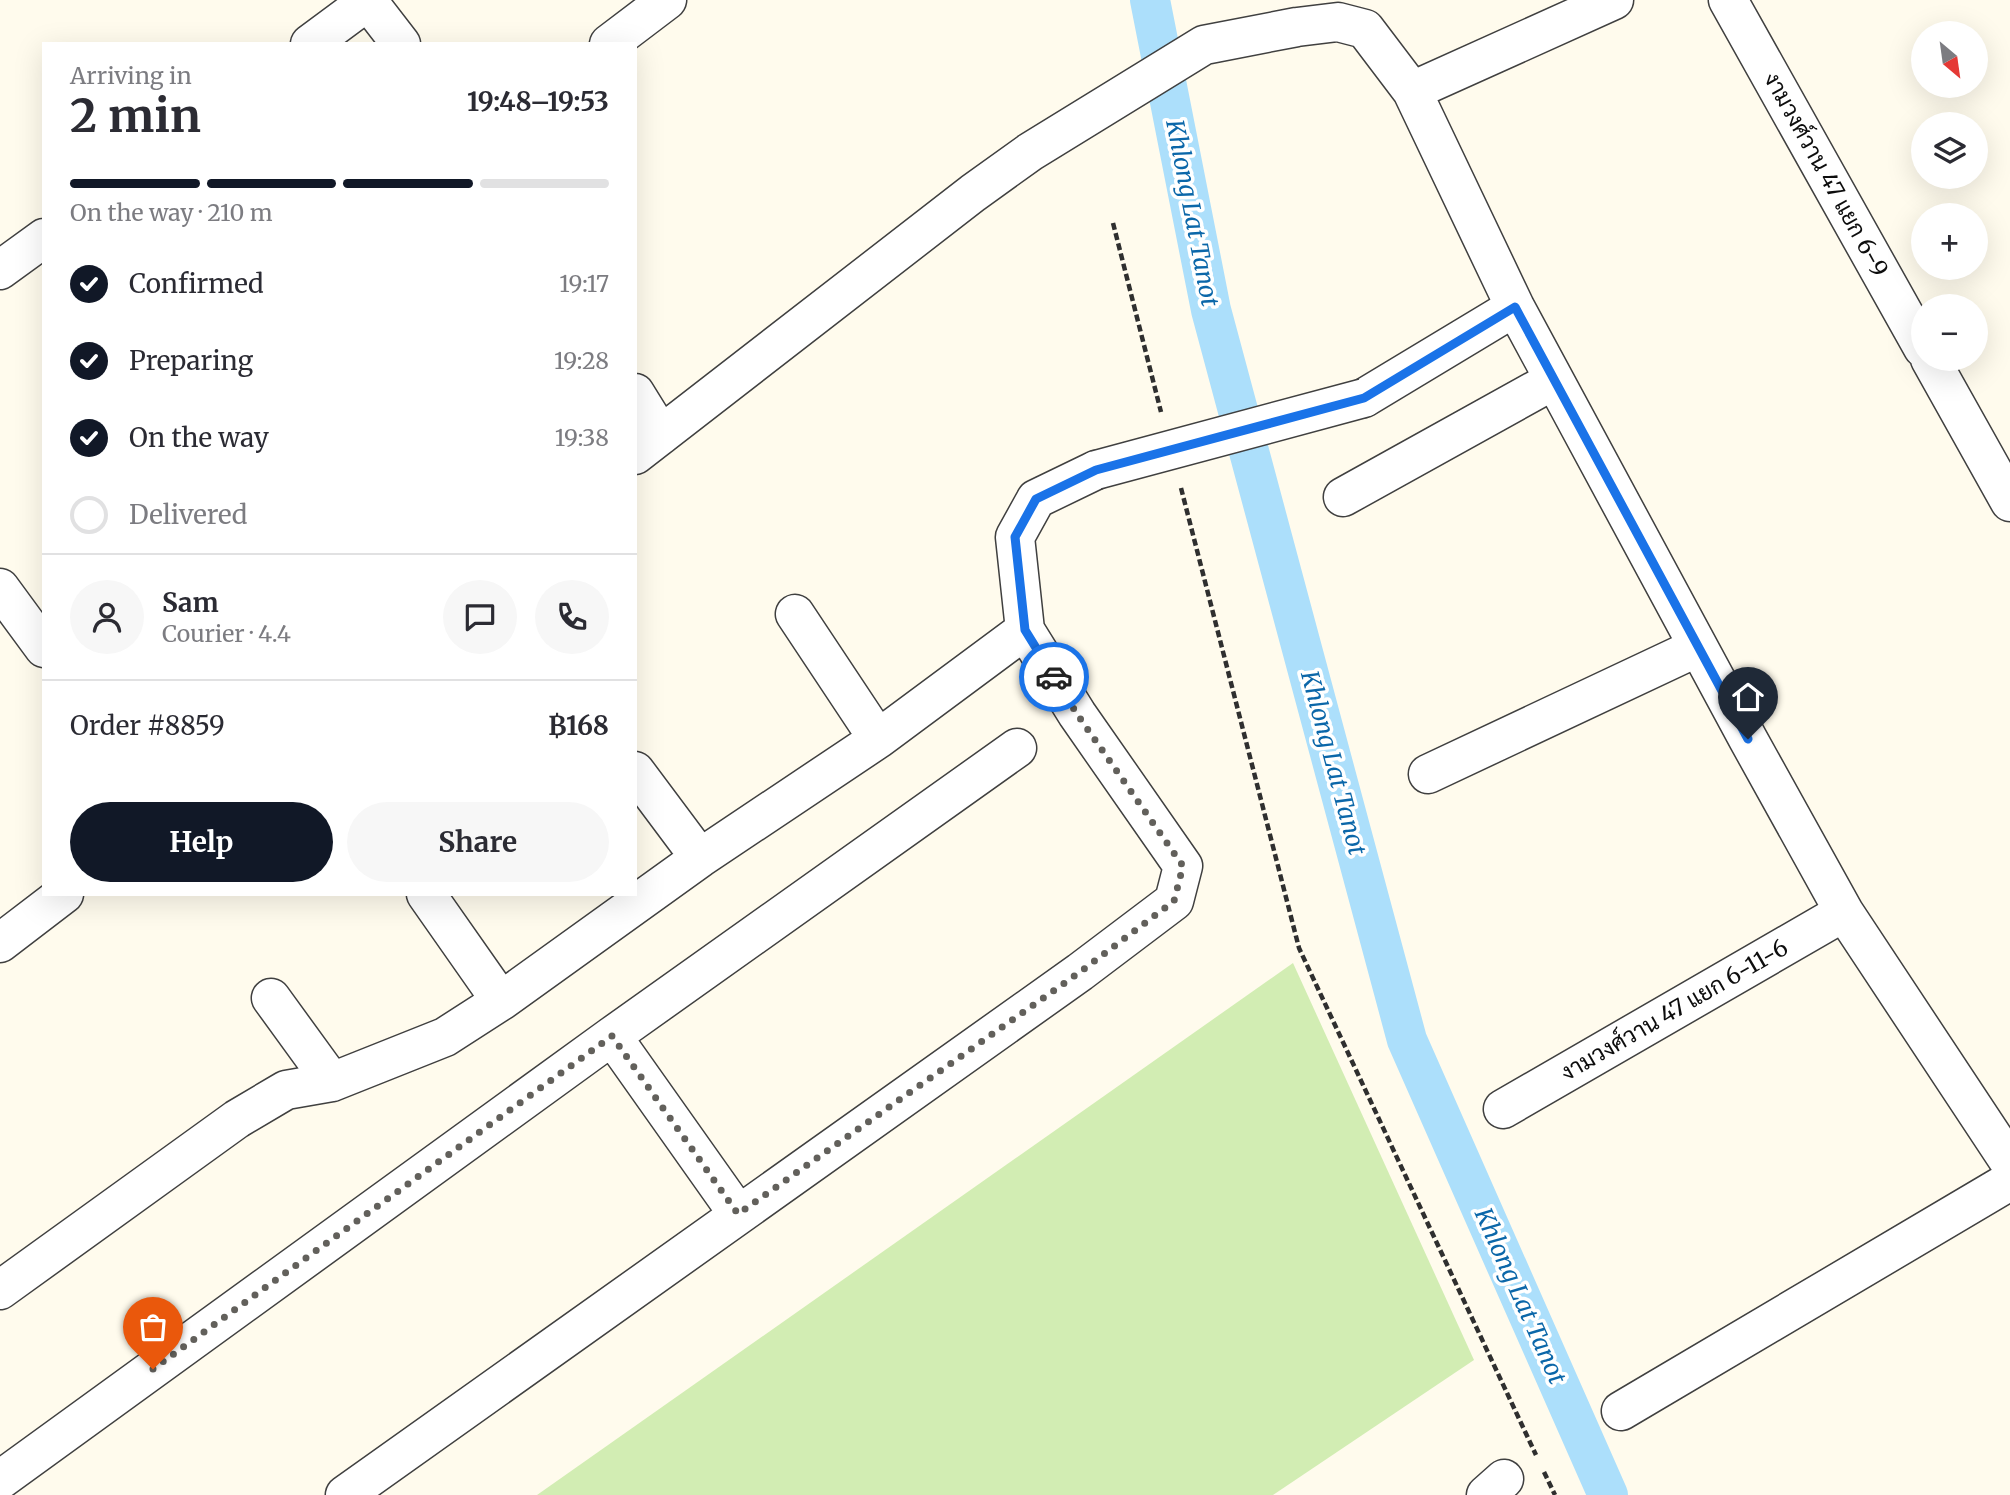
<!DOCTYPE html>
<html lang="en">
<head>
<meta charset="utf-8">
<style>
  :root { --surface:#fff; --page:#f7f7f7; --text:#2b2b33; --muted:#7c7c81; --line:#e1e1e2; --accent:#111827 }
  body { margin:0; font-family:Merriweather,Sarabun,serif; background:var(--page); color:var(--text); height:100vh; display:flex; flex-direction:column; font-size:26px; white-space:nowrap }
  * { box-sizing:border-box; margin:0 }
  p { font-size:23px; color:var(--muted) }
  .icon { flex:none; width:38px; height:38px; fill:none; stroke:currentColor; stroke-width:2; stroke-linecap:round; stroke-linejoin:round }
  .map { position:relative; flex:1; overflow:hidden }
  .side { position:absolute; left:42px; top:42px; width:595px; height:854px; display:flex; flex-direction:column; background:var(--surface); border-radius:0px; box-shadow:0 7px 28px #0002 }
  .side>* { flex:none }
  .needle { width:46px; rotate:151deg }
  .controls { position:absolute; left:1911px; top:21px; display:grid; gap:14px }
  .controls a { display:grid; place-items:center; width:77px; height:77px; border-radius:50%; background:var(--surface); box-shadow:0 7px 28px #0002; font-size:35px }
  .pin { position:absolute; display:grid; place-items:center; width:60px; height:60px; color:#fff; margin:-72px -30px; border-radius:50% 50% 50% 0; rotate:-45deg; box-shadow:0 0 7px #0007 }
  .pin .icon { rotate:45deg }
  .courier { position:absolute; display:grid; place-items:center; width:70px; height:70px; margin:-35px; border:5px solid #1a73e8; border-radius:50%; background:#fff; color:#222; box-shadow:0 2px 9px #0007 }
  .summary em { font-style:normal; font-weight:700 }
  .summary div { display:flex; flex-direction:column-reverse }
  .summary { display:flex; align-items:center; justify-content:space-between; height:119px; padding:0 28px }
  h1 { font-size:46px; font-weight:700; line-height:52px }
  .bar { display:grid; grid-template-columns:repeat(4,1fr); gap:10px 7px; align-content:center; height:84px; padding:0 28px }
  .bar i { height:9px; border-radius:5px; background:var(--line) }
  .bar .on { background:var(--accent) }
  .bar p { grid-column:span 4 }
  .line { display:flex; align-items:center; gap:18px; padding:0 28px; border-top:2px solid var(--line) }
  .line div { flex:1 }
  .round { display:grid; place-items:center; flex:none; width:74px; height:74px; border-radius:37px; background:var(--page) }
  ol { padding:0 28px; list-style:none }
  li { display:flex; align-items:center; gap:21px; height:77px }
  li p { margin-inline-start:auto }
  li .icon { padding:7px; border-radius:50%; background:var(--accent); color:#fff; stroke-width:4 }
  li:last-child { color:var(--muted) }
  li i { width:38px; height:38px; border:4px solid var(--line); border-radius:50% }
  .button { display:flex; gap:14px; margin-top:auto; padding:14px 28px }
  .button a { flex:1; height:80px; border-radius:42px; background:var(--accent); color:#fff; font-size:28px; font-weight:700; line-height:80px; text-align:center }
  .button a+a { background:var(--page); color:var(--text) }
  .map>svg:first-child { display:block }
  .green { fill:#d2edb3 }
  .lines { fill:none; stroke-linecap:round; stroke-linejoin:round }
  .canal { stroke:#acdffb; stroke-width:40 }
  .minor-casing { stroke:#404040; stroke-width:41 }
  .path { stroke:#2f2f2f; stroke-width:4.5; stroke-dasharray:7 3.5; stroke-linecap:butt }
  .minor { stroke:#fff; stroke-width:38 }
  .minor-bridge-casing { stroke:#404040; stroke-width:41; stroke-linecap:butt }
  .minor-bridge { stroke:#fff; stroke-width:38 }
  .done { stroke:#62605b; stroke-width:7; stroke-dasharray:0 12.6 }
  .route { stroke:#1a73e8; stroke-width:9 }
  .labels { text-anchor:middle; stroke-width:7; stroke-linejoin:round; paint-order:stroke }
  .street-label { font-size:23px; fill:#0d0d0d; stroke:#fff }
  .water-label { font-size:24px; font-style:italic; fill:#0b67a9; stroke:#fff }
</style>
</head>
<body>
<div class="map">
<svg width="2010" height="1495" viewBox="0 0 2010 1495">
  <rect width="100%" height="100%" fill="#fffbed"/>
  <path class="green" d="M1293,963L1474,1360L1273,1495H537Z"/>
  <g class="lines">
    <path class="canal" d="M1150,0L1211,310L1407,1040L1608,1495"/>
    <g class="minor-casing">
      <path id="minor" d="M367,0L401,44
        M1728,0L1923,348
        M310,44L368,1
        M609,44L667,0
        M1412,91L1614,0
        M0,270L44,238
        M1930,359L2010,502
        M635,393L661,435
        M1364,398L1515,307
        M635,455L973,193L1030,152L1204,45L1297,27L1338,22L1365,29L1412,91L1515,307L1748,739L1844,912L2010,1163
        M1343,497L1554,380
        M0,588L44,648
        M795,614L878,739
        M635,771L700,858
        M1428,774L1698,647
        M426,894L501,1001
        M0,943L64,894
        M271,998L332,1082
        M612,1036L738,1214
        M1503,1109L1844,912
        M0,1290L237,1119L286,1090L332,1082L445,1037L501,1001L700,858L878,739L1025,630L1015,537L1036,499L1096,470
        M1621,1411L2010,1181
        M0,1480L612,1036L1017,748
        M345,1495L1080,972L1174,901L1183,866L1077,714L1025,630
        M1486,1495L1504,1479"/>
    </g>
    <path class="path" d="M1113,223L1161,412
      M1181,488L1299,948L1536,1455
      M1544,1472L1555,1495"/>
    <use href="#minor" class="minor"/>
    <g class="minor-bridge-casing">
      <path id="minor-bridge" d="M1096,470L1364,398"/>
    </g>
    <use href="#minor-bridge" class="minor-bridge"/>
  </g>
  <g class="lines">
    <path class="done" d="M153,1369L612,1036L738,1214L1080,972L1174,901L1183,866L1077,714L1054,677"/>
    <path class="route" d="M1054,677L1025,630L1015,537L1036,499L1096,470L1364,398L1515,307L1748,739"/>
  </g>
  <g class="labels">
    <g class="street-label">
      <text transform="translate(1826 174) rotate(61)" y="8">งามวงศ์วาน 47 แยก 6-9</text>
      <text transform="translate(1674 1010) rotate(-30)" y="8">งามวงศ์วาน 47 แยก 6-11-6</text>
    </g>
    <g class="water-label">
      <text transform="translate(1192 213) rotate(79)" y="8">Khlong Lat Tanot</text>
      <text transform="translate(1333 763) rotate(75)" y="8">Khlong Lat Tanot</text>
      <text transform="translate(1520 1296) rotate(66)" y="8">Khlong Lat Tanot</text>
    </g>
  </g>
</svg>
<div class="controls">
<a><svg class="needle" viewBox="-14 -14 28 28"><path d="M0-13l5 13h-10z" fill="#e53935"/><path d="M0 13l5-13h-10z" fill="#7c7c81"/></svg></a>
<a><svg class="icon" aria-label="layers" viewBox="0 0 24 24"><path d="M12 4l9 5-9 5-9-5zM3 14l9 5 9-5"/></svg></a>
<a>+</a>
<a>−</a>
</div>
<div class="pin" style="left:153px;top:1369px;background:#ea580c"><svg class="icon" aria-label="bag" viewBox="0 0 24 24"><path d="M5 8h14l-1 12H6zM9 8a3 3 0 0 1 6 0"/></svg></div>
<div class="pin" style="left:1748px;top:739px;background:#1f2937"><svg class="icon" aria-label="home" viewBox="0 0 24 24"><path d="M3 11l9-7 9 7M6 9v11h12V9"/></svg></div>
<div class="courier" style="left:1054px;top:677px"><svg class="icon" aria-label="car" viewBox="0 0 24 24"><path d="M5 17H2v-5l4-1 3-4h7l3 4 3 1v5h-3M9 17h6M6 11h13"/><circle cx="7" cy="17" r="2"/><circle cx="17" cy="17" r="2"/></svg></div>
<section class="side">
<div class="summary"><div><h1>2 min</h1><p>Arriving in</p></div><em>19:48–19:53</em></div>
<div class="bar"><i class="on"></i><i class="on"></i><i class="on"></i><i></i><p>On the way · 210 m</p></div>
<ol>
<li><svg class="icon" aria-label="check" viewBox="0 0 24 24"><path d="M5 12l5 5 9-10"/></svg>Confirmed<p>19:17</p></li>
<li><svg class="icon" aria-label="check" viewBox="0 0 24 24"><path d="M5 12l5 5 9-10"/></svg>Preparing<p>19:28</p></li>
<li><svg class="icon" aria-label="check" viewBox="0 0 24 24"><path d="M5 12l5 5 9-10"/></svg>On the way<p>19:38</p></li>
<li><i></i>Delivered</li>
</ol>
<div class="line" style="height:126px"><a class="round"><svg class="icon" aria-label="person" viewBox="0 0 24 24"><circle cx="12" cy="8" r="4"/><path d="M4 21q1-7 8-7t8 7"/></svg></a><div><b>Sam</b><p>Courier · 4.4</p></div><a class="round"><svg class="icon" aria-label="chat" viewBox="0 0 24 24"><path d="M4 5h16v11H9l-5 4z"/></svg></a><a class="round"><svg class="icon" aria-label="phone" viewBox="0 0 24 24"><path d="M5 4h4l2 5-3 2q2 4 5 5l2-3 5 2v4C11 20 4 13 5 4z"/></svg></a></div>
<div class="line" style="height:91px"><div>Order #8859</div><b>฿168</b></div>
<div class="button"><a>Help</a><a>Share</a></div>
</section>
</div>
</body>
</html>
